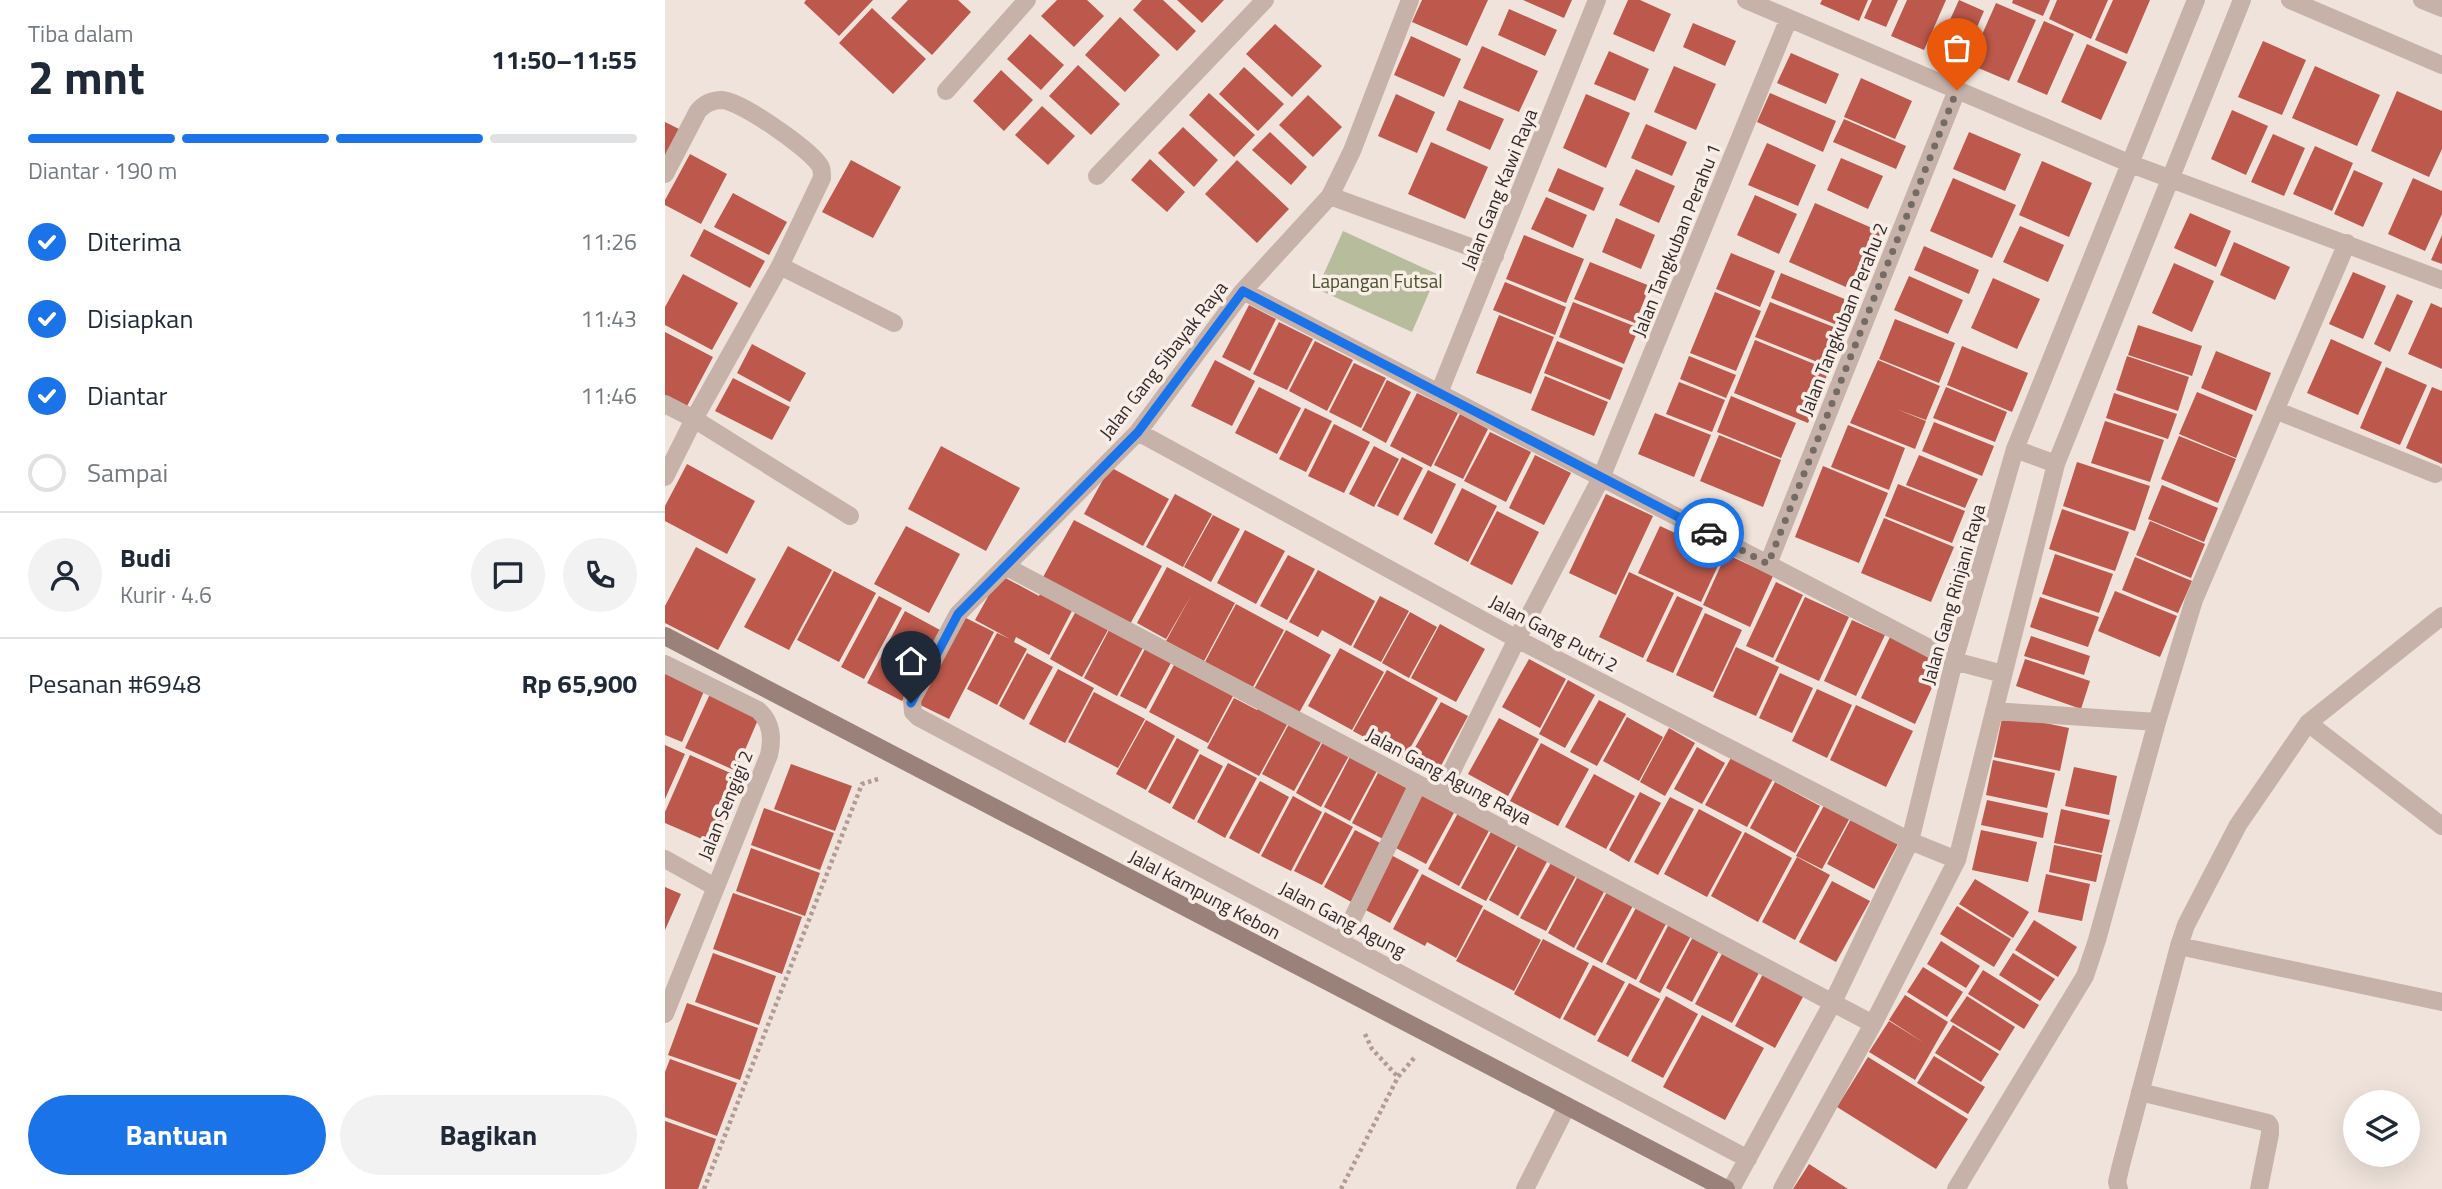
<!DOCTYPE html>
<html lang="id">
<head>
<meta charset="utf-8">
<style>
  :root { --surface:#fff; --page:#f2f2f3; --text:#1f2937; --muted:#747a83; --line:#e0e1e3; --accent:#1a73e8 }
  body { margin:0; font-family:"Titillium Web",sans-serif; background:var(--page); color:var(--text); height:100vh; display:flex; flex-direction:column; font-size:26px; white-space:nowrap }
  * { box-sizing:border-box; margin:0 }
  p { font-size:23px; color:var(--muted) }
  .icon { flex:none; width:38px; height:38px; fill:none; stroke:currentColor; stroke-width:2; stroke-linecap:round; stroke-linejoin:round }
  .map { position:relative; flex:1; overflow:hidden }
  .drawer { display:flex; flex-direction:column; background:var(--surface); width:665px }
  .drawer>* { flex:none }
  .buttons { position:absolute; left:1678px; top:1090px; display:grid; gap:14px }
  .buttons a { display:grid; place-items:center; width:77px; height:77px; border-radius:50%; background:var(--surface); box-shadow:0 7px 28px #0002; font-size:35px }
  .pin { position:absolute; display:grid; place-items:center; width:60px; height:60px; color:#fff; margin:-72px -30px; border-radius:50% 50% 50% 0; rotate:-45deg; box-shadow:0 0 7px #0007 }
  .pin .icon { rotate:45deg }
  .courier { position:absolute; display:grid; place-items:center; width:70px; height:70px; margin:-35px; border:5px solid #1a73e8; border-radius:50%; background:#fff; color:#222; box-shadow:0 2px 9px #0007 }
  .head em { font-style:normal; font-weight:700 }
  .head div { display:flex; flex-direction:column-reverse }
  .head { display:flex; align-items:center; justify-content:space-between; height:119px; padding:0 28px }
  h1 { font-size:46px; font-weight:700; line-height:52px }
  .bar { display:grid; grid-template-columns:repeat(4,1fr); gap:10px 7px; align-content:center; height:84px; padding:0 28px }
  .bar i { height:9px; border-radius:5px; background:var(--line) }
  .bar .selected { background:var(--accent) }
  .bar p { grid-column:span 4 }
  .line { display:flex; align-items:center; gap:18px; padding:0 28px; border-top:2px solid var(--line) }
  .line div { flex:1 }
  .round { display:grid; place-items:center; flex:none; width:74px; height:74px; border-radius:37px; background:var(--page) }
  ol { padding:0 28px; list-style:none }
  li { display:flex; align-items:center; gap:21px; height:77px }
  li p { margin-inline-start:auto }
  li .icon { padding:7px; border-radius:50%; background:var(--accent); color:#fff; stroke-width:4 }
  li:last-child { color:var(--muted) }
  li i { width:38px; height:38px; border:4px solid var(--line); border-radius:50% }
  .button { display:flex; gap:14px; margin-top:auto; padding:14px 28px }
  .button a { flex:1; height:80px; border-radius:42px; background:var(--accent); color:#fff; font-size:28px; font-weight:700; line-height:80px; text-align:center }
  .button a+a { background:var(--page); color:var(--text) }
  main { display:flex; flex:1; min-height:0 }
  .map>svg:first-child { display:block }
  .green { fill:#b7bd9c }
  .building { fill:#bc584c }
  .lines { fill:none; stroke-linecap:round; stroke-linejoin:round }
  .path { stroke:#b29b92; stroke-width:4.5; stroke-dasharray:3.5 3.5; stroke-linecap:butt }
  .lane { stroke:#c6b2a8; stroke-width:18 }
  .street { stroke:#c6b2a8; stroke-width:18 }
  .secondary { stroke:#9a8179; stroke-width:18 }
  .done { stroke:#756b66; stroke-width:7; stroke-dasharray:0 12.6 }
  .route { stroke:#1a73e8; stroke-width:9 }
  .labels { text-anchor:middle; stroke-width:7; stroke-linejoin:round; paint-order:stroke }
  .street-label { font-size:19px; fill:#342a27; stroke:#f8ede7 }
  .park-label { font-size:19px; fill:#48502d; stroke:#f8ede7 }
</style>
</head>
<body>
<main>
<section class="drawer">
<div class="head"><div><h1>2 mnt</h1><p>Tiba dalam</p></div><em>11:50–11:55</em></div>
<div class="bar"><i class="selected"></i><i class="selected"></i><i class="selected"></i><i></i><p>Diantar · 190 m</p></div>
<ol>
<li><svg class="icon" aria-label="check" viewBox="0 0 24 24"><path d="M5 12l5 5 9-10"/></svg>Diterima<p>11:26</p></li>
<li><svg class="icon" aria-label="check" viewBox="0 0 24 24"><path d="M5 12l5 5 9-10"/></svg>Disiapkan<p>11:43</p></li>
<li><svg class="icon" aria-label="check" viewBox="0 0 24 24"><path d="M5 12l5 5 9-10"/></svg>Diantar<p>11:46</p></li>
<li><i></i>Sampai</li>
</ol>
<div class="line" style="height:126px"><a class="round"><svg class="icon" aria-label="person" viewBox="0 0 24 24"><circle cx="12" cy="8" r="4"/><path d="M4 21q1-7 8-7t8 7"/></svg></a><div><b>Budi</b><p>Kurir · 4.6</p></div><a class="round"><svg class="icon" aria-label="chat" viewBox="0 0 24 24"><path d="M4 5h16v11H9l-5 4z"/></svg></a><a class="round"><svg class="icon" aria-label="phone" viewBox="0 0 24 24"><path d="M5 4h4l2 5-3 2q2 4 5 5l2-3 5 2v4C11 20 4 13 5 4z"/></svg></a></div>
<div class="line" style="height:91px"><div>Pesanan #6948</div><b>Rp 65,900</b></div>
<div class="button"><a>Bantuan</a><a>Bagikan</a></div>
</section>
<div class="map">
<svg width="1777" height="1189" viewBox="0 0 1777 1189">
  <rect width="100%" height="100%" fill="#efe3db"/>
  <path class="green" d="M678,231L772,274L747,332L652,289Z"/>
  <path class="building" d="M141,0H208L174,36L139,3Z
    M243,0H293L306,12L267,55L226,18Z
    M392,0H422L439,16L409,47L376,16Z
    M477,0H498L531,31L512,51L468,10Z
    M512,0H559L537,23Z
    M757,0H823L802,46L747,22Z
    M858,0H907L899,18Z
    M963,0H975L1006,14L989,52L948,34Z
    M1157,0H1203L1194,21L1155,4Z
    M1207,0H1233L1221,27L1199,18Z
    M1242,0H1281L1259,50L1226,36Z
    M1294,0L1319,11L1296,64L1270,53Z
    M1348,0H1385L1378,16L1347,3Z
    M1392,0H1443L1426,39L1384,19Z
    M1448,0H1485L1462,54L1430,40Z
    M1331,3L1371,20L1344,81L1304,64Z
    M207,8L261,59L228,94L174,43Z
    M844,9L892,30L880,56L833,35Z
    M455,17L495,55L460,92L420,55Z
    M1379,21L1409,34L1382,95L1352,82Z
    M1028,23L1071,41L1060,66L1018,47Z
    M610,24L657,66L627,97L581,54Z
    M365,34L399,65L376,90L342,59Z
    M746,36L796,59L779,97L729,75Z
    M1598,41L1641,60L1617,115L1573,97Z
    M1422,44L1462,62L1436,120L1396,102Z
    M817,46L873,71L854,112L798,88Z
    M944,51L984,69L970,101L929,84Z
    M1126,53L1174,74L1161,104L1112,83Z
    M413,65L455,104L426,135L384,96Z
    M1009,66L1051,84L1031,130L989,112Z
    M1650,66L1715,95L1692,146L1627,118Z
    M579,67L619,104L593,131L554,94Z
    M336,70L368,100L339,131L308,101Z
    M1196,78L1247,101L1230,139L1179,117Z
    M1732,91L1777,111V149L1764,177L1706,151Z
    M544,93L590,135L569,157L524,115Z
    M1105,93L1171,121L1158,152L1092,122Z
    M731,94L770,112L752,153L713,136Z
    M921,94L965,113L941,168L898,148Z
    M643,95L677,127L648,157L614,125Z
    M794,100L839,119L825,150L781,130Z
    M377,106L410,136L383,165L350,135Z
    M1567,110L1603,126L1581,175L1546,159Z
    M1179,119L1241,146L1231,169L1168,142Z
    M0,122L16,130L0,159Z
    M981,124L1022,142L1007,176L966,158Z
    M518,127L553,160L529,187L493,153Z
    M605,132L642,167L626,185L587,150Z
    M1304,132L1356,154L1340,191L1288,169Z
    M1608,134L1640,148L1619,196L1586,182Z
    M766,142L823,167L800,219L743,194Z
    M1102,143L1151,165L1133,206L1083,185Z
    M1650,146L1688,163L1667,211L1628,194Z
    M25,154L62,174L36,224L0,205V200Z
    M1176,158L1218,176L1203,209L1162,190Z
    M485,159L520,192L502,212L466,180Z
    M186,160L236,187L208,238L157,212Z
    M572,160L624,209L592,243L540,194Z
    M1377,161L1427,183L1404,237L1354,215Z
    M893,168L939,188L929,211L883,191Z
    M971,169L1010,186L994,223L954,205Z
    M1689,170L1718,183L1698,227L1669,214Z
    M1288,178L1351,205L1327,258L1265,231Z
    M1748,178L1777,191V214L1760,251L1723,234Z
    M68,193L122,222L104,255L49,227Z
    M1090,195L1132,214L1114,254L1072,235Z
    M881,197L922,215L908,248L866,229Z
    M1150,203L1216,232L1190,291L1124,262Z
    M1525,213L1566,231L1551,267L1509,248Z
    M951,218L990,235L976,269L937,252Z
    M1355,226L1399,245L1383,282L1338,262Z
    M39,229L100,261L85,288L25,256Z
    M859,235L919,259L901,303L841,279Z
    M1777,235V264L1766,260Z
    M1569,242L1625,267L1610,300L1555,275Z
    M1259,246L1314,270L1304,294L1249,270Z
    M1066,253L1110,271L1095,307L1051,289Z
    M925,262L985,286L970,323L909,299Z
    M1509,263L1549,281L1527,332L1487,313Z
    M1688,272L1721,286L1698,339L1664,324Z
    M1116,273L1182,300L1172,325L1106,298Z
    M18,274L73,303L47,350L0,325V307Z
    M1244,276L1298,300L1283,334L1229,310Z
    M1328,278L1375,299L1352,349L1306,328Z
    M840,282L901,307L890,335L828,310Z
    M1050,292L1096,311L1071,371L1025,353Z
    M1732,294L1748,301L1725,352L1709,344Z
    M908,302L974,328L959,364L894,337Z
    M1105,302L1179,331L1165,367L1090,337Z
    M1766,303L1777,308V369L1743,354Z
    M584,305L611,319L585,371L557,357Z
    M834,315L889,337L866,394L811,373Z
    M1230,319L1290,343L1274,383L1214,359Z
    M614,322L648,339L622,390L588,374Z
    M1473,325L1537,346L1527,376L1463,355Z
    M0,332L48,357L21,408L0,397Z
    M1666,339L1717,362L1693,415L1642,393Z
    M1090,340L1164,370L1143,423L1069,393Z
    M650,341L688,360L662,411L624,391Z
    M892,341L958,368L945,400L879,373Z
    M87,344L141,373L125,402L72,373Z
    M1297,346L1363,373L1347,412L1282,385Z
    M1551,351L1606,373L1591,411L1536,388Z
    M1024,356L1071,375L1061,398L1015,379Z
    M1462,356L1524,377L1513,411L1451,390Z
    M550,360L590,381L567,426L526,406Z
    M1213,360L1275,386L1261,420L1231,409L1261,421L1250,449L1185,423Z
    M689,363L721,378L696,428L664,412Z
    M1721,367L1762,385L1735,445L1695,428Z
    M880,376L943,402L929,436L866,410Z
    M68,378L125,407L107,440L50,411Z
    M722,380L746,392L721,443L697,430Z
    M1014,382L1060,400L1047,432L1001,414Z
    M594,387L636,408L612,454L570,433Z
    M1281,387L1342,412L1330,442L1268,418Z
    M1767,387L1777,391V464L1741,448Z
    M1532,392L1588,415L1571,458L1514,434Z
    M752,393L793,413L766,467L725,446Z
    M1449,393L1512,414L1503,439L1441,418Z
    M1066,396L1131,423L1116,458L1052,432Z
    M640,408L667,421L641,472L614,459Z
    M990,413L1046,435L1029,477L973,454Z
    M795,414L823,429L798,479L769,465Z
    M1440,421L1499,440L1485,482L1426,463Z
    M1269,422L1329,446L1317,476L1257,451Z
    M669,424L705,442L679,493L643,476Z
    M1183,425L1240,448L1224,490L1166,467Z
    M825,432L866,452L841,502L799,481Z
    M1054,435L1116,460L1098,507L1035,481Z
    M1514,436L1571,459L1553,503L1496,479Z
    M276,446L355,488L321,551L243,509Z
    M709,446L734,459L709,507L684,494Z
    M870,455L906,473L879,525L844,508Z
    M1254,455L1313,479L1300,508L1241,485Z
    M737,457L758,468L733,516L712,506Z
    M1412,462L1485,486L1470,531L1398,506Z
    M22,464L90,501L62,554L0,521V506Z
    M1158,466L1223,493L1194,563L1130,537Z
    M445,467L504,499L478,546L419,514Z
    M763,470L791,484L767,534L738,519Z
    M1233,484L1300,511L1287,543L1220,516Z
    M1497,485L1553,508L1539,542L1483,519Z
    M797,488L832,506L803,562L769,544Z
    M510,494L547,514L518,567L481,547Z
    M941,494L988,516L951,595L904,573Z
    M1397,509L1464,532L1450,571L1384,549Z
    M832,511L874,532L847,585L805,564Z
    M548,515L575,529L546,582L519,567Z
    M1219,518L1289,547L1266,602L1196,573Z
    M409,520L497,566L464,626L377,579Z
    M1485,521L1540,544L1526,578L1471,555Z
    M241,526L295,554L264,613L209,584Z
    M995,526L1058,555L1036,602L973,573Z
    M580,530L620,551L591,604L552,583Z
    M123,546L167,570L124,650L79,627Z
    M31,547L91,579L53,650L0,623V606Z
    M1061,554L1108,576L1085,627L1038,605Z
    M1390,554L1448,574L1434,613L1377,594Z
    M623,555L650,569L622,620L595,606Z
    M1470,557L1527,581L1513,613L1457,590Z
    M502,567L570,603L539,661L501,641L527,594L501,639L472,623Z
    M653,570L710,601L686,646L657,630L653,637L624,622Z
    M169,571L211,593L174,662L132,640Z
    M964,572L1009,593L978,658L934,637Z
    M335,575L374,596L377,590L409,607L384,655L351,637L349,642L362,649L332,705L302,689L332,633L345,639L310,620Z
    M1111,582L1138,595L1108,658L1081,646Z
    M1450,591L1512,616L1495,657L1433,631Z
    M214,596L237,608L199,679L176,667Z
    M715,596L744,611L716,662L688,647Z
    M1012,596L1038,608L1008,673L981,661Z
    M1140,597L1184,617L1154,681L1110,661Z
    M1375,597L1434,617L1423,647L1365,627Z
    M571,604L619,630L588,687L540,662Z
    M240,611L275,630L237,701L202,683Z
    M411,611L444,628L417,677L385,659Z
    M745,612L772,627L744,678L717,663Z
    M1040,613L1077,630L1048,692L1011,675Z
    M293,614L329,632L284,719L249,702Z
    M1187,620L1220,635L1191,696L1159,681Z
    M775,624L820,649L791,702L746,678Z
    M445,628L479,646L452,696L419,678Z
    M621,630L666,655L634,713L589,689Z
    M1366,636L1425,656L1419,675L1359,656Z
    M1225,637L1279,662L1250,724L1196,698Z
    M481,647L507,661L481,709L455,696Z
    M1071,647L1114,667L1091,716L1048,697Z
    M675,648L719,672L687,730L643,706Z
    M362,653L388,667L359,720L334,706Z
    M864,659L901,679L875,728L837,707Z
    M1360,659L1425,681L1416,709L1351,686Z
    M509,665L568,696L543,743L484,712Z
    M393,669L429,688L400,743L364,724Z
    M722,670L773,698L739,759L688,731Z
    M0,672L40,689L17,742L0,735Z
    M1115,673L1148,688L1127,733L1094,718Z
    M903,680L930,695L900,748L874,734Z
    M1152,689L1187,705L1162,758L1127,741Z
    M429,692L480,719L453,768L403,742Z
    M45,694L95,715L71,771L20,748Z
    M569,698L592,710L595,705L624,721L594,776L542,748Z
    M934,700L961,714L932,766L905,752Z
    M776,702L803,716L772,773L744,758Z
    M1191,705L1248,731L1221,787L1165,760Z
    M1338,714L1404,728L1395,771L1329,757Z
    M962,717L998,737L974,781L938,761Z
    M834,718L874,739L843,796L803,774Z
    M481,720L510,736L481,790L451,774Z
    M625,722L658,739L629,791L597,774Z
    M1004,728L1030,743L1000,796L975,782Z
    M512,738L534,750L505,804L483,792Z
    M660,738L686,752L656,807L631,793Z
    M876,743L924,769L893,826L845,801Z
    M0,745L20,754L0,799Z
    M1032,747L1060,763L1037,804L1009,789Z
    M687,753L714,767L685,821L659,807Z
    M535,754L558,766L529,820L507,808Z
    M25,755L81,780L53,846L0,823V812Z
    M1067,756L1108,779L1082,827L1040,805Z
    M1328,760L1390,773L1382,808L1321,795Z
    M563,763L592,778L560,838L532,822Z
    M126,764L187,786L170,831L109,809Z
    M1409,767L1452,776L1444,815L1400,806Z
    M713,773L745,790L718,839L687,823Z
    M929,774L970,796L941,849L900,827Z
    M595,781L624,797L594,854L564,838Z
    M1110,782L1155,806L1130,853L1085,828Z
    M758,792L791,809L761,864L729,847Z
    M975,792L996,803L964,862L944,850Z
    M628,796L657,812L626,871L596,856Z
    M1005,797L1029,809L993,875L969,862Z
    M1322,800L1383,813L1378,838L1316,825Z
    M1161,802L1186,816L1157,869L1131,856Z
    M99,808L169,833L155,870L86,845Z
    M1034,809L1077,832L1042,897L999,874Z
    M1396,809L1445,820L1437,853L1389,843Z
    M660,812L688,827L657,885L629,871Z
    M793,813L825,829L794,886L763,869Z
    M1187,817L1234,842L1209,889L1162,864Z
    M828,828L853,842L821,901L796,888Z
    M690,830L721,846L690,904L659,887Z
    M1316,830L1372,842L1363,882L1307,870Z
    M1080,832L1127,858L1093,922L1046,896Z
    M855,843L884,858L853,916L824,900Z
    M1389,845L1437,855L1431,882L1384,872Z
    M86,848L155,873L140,916L71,891Z
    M726,855L754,870L725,923L697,908Z
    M1132,857L1165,875L1130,940L1097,922Z
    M887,861L912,874L881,931L855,918Z
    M757,874L818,906L791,958L762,942L760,946L728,929Z
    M1381,874L1425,884L1417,921L1373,912Z
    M913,876L940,890L909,948L883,933Z
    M1310,879L1364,912L1348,938L1294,904Z
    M1167,881L1205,901L1171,962L1134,942Z
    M0,887L16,894L0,930Z
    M943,890L969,904L937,963L911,949Z
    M68,893L137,917L117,974L48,949Z
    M972,906L1002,922L971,980L941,964Z
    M1292,906L1346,939L1329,967L1275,934Z
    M819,909L876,940L849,991L791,961Z
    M1369,920L1412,947L1393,977L1350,950Z
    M1005,922L1027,934L995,993L974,982Z
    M1029,935L1055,949L1027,1002L1001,988Z
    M878,939L924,963L895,1019L849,994Z
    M1276,941L1315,966L1301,988L1262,964Z
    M1058,952L1095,971L1067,1023L1030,1004Z
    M48,953L111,976L94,1025L30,1002Z
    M1348,953L1390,979L1375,1001L1334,975Z
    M928,965L960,982L930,1036L898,1019Z
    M1258,967L1298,992L1282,1017L1242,992Z
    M1318,970L1374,1005L1359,1029L1303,994Z
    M1098,974L1139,995L1110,1048L1070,1026Z
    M964,983L995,999L963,1057L932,1041Z
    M1240,995L1283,1022L1250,1080L1204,1052L1224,1021L1261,1044L1224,1020Z
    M1001,996L1033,1014L998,1078L966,1061Z
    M1302,996L1350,1027L1335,1051L1285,1021Z
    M22,1003L93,1028L75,1080L3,1055Z
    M1037,1015L1099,1048L1060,1120L998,1087Z
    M1288,1025L1334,1054L1316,1082L1270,1053Z
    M1269,1056L1320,1087L1303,1114L1252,1083Z
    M1203,1057L1303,1119L1271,1169L1172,1107Z
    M5,1059L72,1083L52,1136L0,1117V1072Z
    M0,1121L51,1139L33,1189H0Z
    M1144,1164L1183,1189H1128Z"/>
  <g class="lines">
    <path class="path" d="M700,1034L707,1049L733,1077
      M39,1189L197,784L213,779
      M676,1189L733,1077L749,1058"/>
    <path class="lane" d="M1475,1092L1603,1123L1605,1126V1134L1594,1189
      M1454,1189L1452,1182L1456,1165L1514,946"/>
    <path class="street" d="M745,0L687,151L665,196L578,291L473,432L293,614L247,700L248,712L253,717L1083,1159
      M1081,0L1466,164L1777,280
      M1625,0L1777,65
      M1757,0L1777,8
      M281,91L362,0
      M0,174L33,111C39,104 48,100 57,100C76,101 141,147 153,163C157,167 157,172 157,178L115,266L29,419L0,477
      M432,176L600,0
      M665,196L830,256
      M115,266L229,323
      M578,291L1289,661L1338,674
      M774,393L932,0
      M0,404L29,419L185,516
      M1610,410L1770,474
      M473,432L852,639L1245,841L1292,860
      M1350,449L1391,464
      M1103,564L1292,90
      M340,566L1208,1024
      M0,664L93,710C107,722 108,738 104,755L0,1014
      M1329,711L1492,722
      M1643,723L1777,616
      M775,795L852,639L936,478L1124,18
      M1777,826L1643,723L1573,825L1521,925L1514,946L1777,1002
      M0,859L50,887
      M676,942L753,784
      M860,1189L902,1106
      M1066,1189L1168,1002L1245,841L1289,661L1350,449L1531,0
      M1117,1189L1208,1024L1292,860L1391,464L1577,0
      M1291,1189L1420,976L1432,940L1492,722L1529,600L1682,243"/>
    <path class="secondary" d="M0,636L1061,1189"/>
  </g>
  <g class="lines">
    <path class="done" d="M1044,533L1103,564L1292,90"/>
    <path class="route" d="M246,703L293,614L473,432L578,291L1044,533"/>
  </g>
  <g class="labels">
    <g class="street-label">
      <text transform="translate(834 189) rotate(-68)" y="7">Jalan Gang Kawi Raya</text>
      <text transform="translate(1011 240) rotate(-68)" y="7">Jalan Tangkuban Perahu 1</text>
      <text transform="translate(1178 319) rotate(-68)" y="7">Jalan Tangkuban Perahu 2</text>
      <text transform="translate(498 360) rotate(-52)" y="7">Jalan Gang Sibayak Raya</text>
      <text transform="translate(1288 594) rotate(-74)" y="7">Jalan Gang Rinjani Raya</text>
      <text transform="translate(889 633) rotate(28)" y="7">Jalan Gang Putri 2</text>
      <text transform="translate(784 776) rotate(28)" y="7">Jalan Gang Agung Raya</text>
      <text transform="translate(60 805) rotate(-68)" y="7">Jalan Sengigi 2</text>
      <text transform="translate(540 894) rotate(28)" y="7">Jalal Kampung Kebon</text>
      <text transform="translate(678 919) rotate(28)" y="7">Jalan Gang Agung</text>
    </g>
    <g class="park-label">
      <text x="712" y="288">Lapangan Futsal</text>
    </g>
  </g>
</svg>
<div class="buttons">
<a><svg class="icon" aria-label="layers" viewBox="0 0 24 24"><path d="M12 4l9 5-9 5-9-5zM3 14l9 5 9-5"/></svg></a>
</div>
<div class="pin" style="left:1292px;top:90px;background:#ea580c"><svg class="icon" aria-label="bag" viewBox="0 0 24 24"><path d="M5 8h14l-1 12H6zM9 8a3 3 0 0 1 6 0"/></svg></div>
<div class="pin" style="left:246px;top:703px;background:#1f2937"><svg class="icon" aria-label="home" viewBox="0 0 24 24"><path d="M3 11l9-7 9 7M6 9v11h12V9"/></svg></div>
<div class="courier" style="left:1044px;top:533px"><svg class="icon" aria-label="car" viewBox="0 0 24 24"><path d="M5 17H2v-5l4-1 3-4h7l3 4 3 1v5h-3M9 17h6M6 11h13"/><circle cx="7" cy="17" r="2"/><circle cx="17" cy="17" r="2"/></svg></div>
</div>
</main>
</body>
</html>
